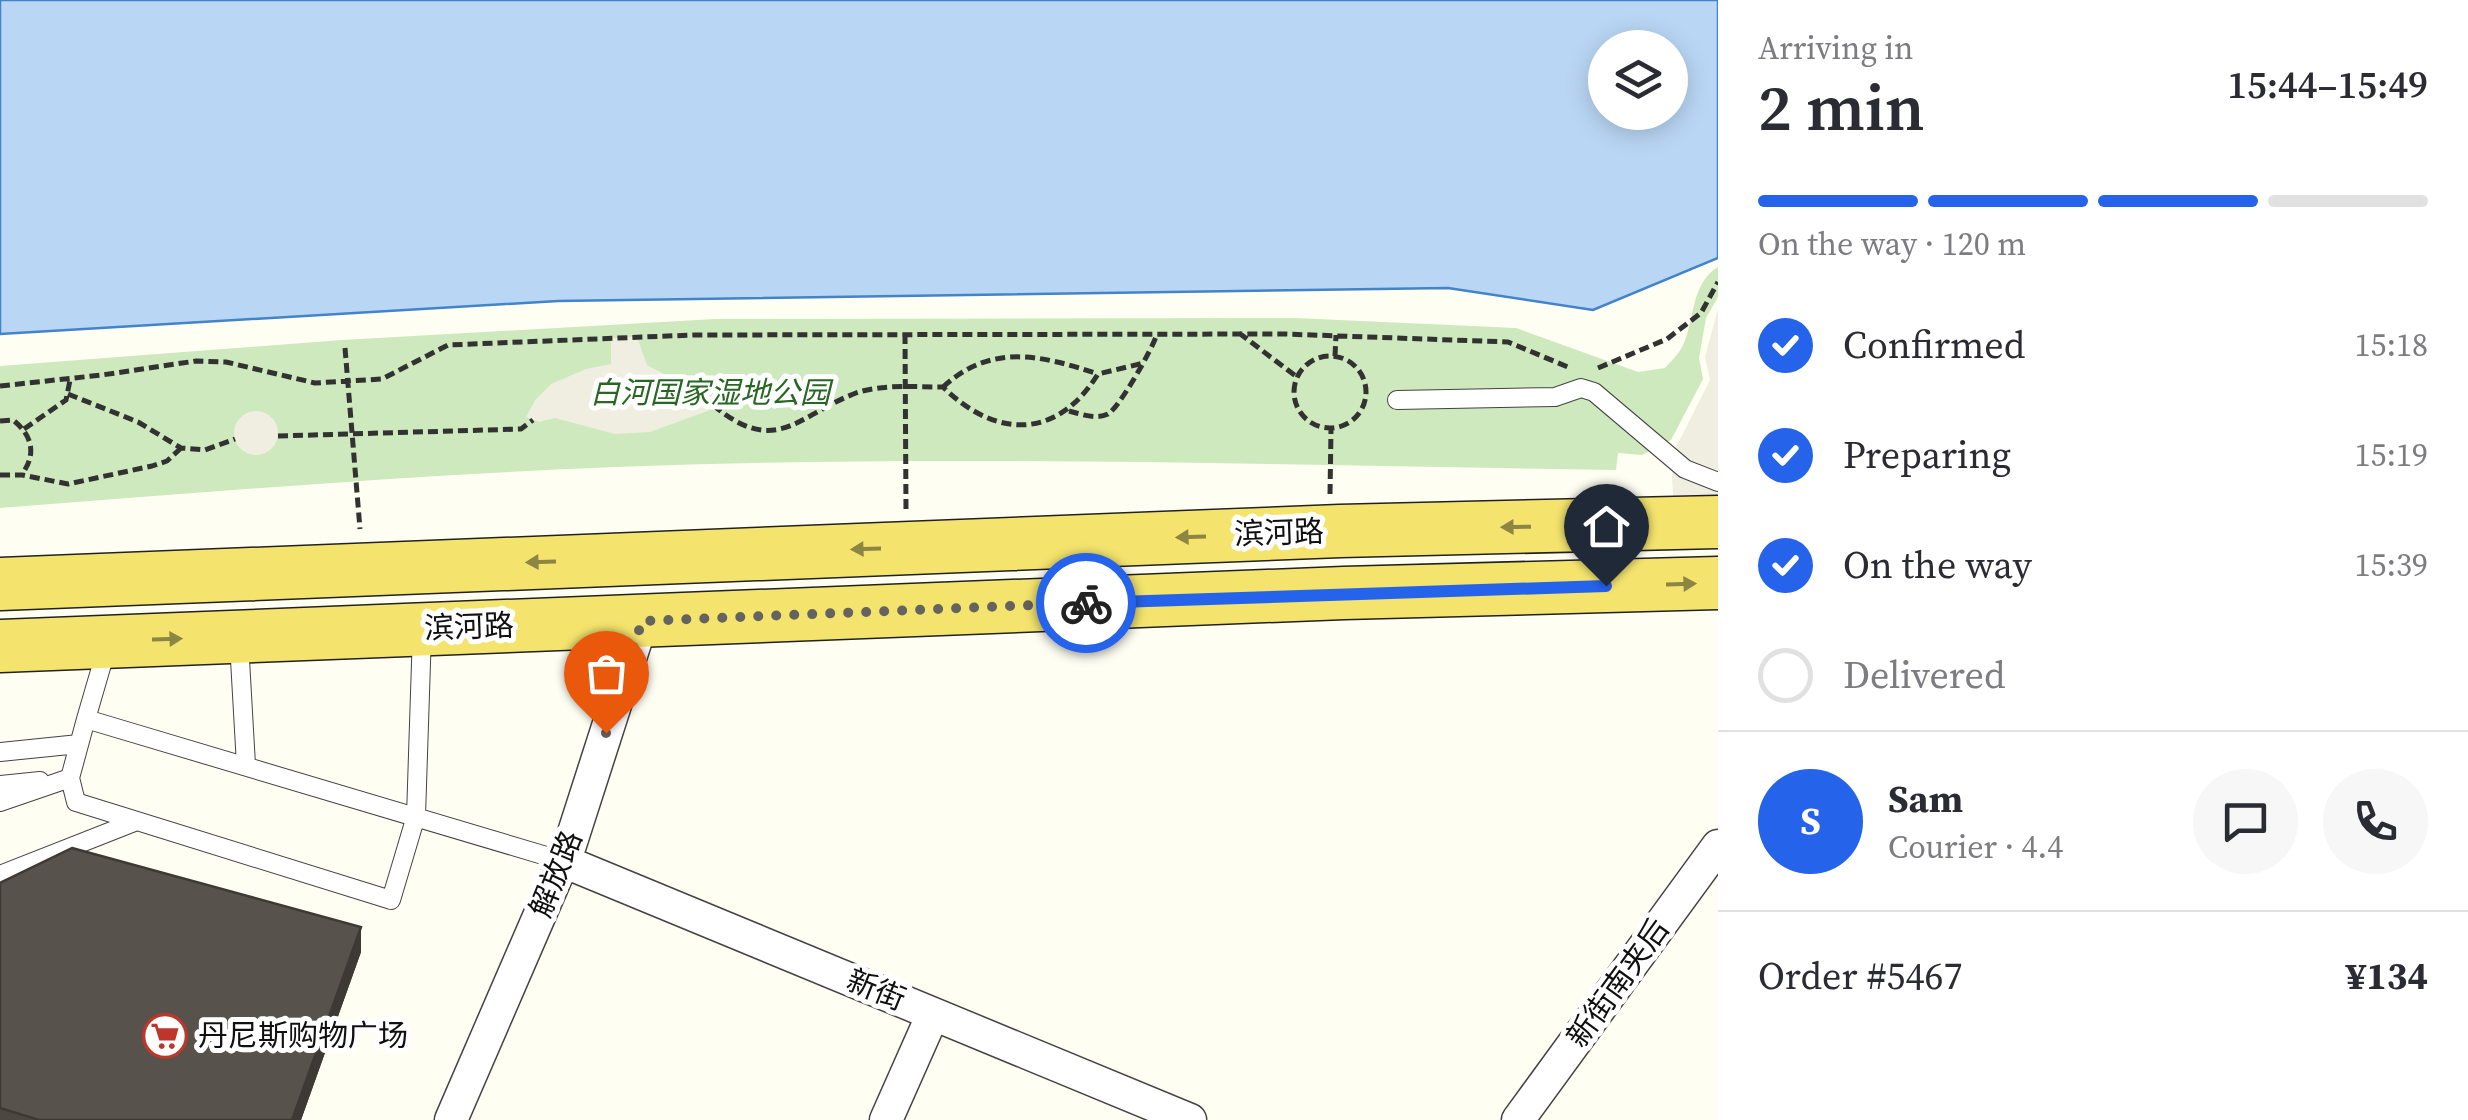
<!DOCTYPE html>
<html lang="en">
<head>
<meta charset="utf-8">
<style>
  :root { --surface:#fff; --page:#f7f7f7; --text:#2b2b33; --muted:#7c7c81; --line:#e1e1e2; --accent:#2563eb }
  body { margin:0; font-family:"Source Serif 4","Noto Sans SC",serif; background:var(--page); color:var(--text); height:100vh; display:flex; flex-direction:column; font-size:38px; white-space:nowrap }
  * { box-sizing:border-box; margin:0 }
  p { font-size:32px; color:var(--muted) }
  .icon { flex:none; width:55px; height:55px; fill:none; stroke:currentColor; stroke-width:2; stroke-linecap:round; stroke-linejoin:round }
  .map { position:relative; flex:1; overflow:hidden }
  .panel { display:flex; flex-direction:column; background:var(--surface); width:750px }
  .panel>* { flex:none }
  .controls { position:absolute; left:1588px; top:30px; display:grid; gap:20px }
  .controls a { display:grid; place-items:center; width:100px; height:100px; border-radius:50%; background:var(--surface); box-shadow:0 5px 25px #0003; font-size:50px }
  .pin { position:absolute; display:grid; place-items:center; width:85px; height:85px; color:#fff; margin:-102px -42px; border-radius:50% 50% 50% 0; rotate:-45deg; box-shadow:0 0 10px #0007 }
  .pin .icon { rotate:45deg }
  .courier { position:absolute; display:grid; place-items:center; width:100px; height:100px; margin:-50px; border:8px solid #2563eb; border-radius:50%; background:#fff; color:#222; box-shadow:0 2px 12px #0007 }
  .head em { font-style:normal; font-weight:600 }
  .head div { display:flex; flex-direction:column-reverse }
  .head { display:flex; align-items:center; justify-content:space-between; height:170px; padding:0 40px }
  h1 { font-size:65px; font-weight:600; line-height:75px }
  .bar { display:grid; grid-template-columns:repeat(4,1fr); gap:15px 10px; align-content:center; height:120px; padding:0 40px }
  .bar i { height:12px; border-radius:8px; background:var(--line) }
  .bar .selected { background:var(--accent) }
  .bar p { grid-column:span 4 }
  .line { display:flex; align-items:center; gap:25px; padding:0 40px; border-top:2px solid var(--line) }
  .line div { flex:1 }
  .round { display:grid; place-items:center; flex:none; width:105px; height:105px; border-radius:52px; background:var(--page) }
  ol { padding:0 40px; list-style:none }
  li { display:flex; align-items:center; gap:30px; height:110px }
  li p { margin-inline-start:auto }
  li .icon { padding:10px; border-radius:50%; background:var(--accent); color:#fff; stroke-width:4 }
  li:last-child { color:var(--muted) }
  li i { width:55px; height:55px; border:5px solid var(--line); border-radius:50% }
  main { display:flex; flex:1; min-height:0 }
  .map>svg:first-child { display:block }
  .park { fill:#cee9bd }
  .plaza { fill:#f0eee1 }
  .water { fill:#b9d7f5; stroke:#4283ca; stroke-width:2.5; fill-rule:evenodd }
  .lines { fill:none; stroke-linecap:round; stroke-linejoin:round }
  .lane-casing { stroke:#434343; stroke-width:20 }
  .street-casing { stroke:#434343; stroke-width:35 }
  .primary-casing { stroke:#212121; stroke-width:55 }
  .path { stroke:#323232; stroke-width:5; stroke-dasharray:10 5; stroke-linecap:butt }
  .lane { stroke:#fff; stroke-width:18 }
  .street { stroke:#fff; stroke-width:32 }
  .primary { stroke:#f4e46e; stroke-width:52 }
  .wall { fill:#4c4741 }
  .shaded-wall { fill:#3e3935 }
  .building { fill:#58524c; stroke:#3e3935; stroke-width:2.5 }
  .oneway { fill:#8d8544 }
  .done { stroke:#64635f; stroke-width:10; stroke-dasharray:0 18 }
  .route { stroke:#2563eb; stroke-width:12 }
  .labels { text-anchor:middle; stroke-width:10; stroke-linejoin:round; paint-order:stroke }
  .park-label { font-size:30px; font-style:italic; fill:#276721; stroke:#fff }
  .street-label { font-size:30px; fill:#101010; stroke:#fff }
  .poi-label { font-size:30px; fill:#101010; stroke:#fff; text-anchor:start }
</style>
</head>
<body>
<main>
<div class="map">
<svg width="1718" height="1120" viewBox="0 0 1718 1120">
  <rect width="100%" height="100%" fill="#fffef3"/>
  <path class="park" d="M1718,267V297L1706,318L1699,358L1703,379L1671,440L1642,455L1618,453L1616,470C1283,465 949,454 616,467C411,475 205,492 0,508V366L342,340L715,319L1295,318L1516,328L1638,372L1665,368C1670,362 1677,356 1681,349C1695,326 1689,284 1718,267Z"/>
  <path class="plaza" d="M1718,309V495L1673,496L1671,457L1710,380L1705,357Z
    M637,337L647,365L713,400V409L650,432L615,434L555,418L539,422L526,417L536,399L551,384L586,369L611,364V338Z
    M234 433a22 22 0 1 1 44 0a22 22 0 1 1-44 0Z"/>
  <path class="water" d="M0,0H1718V258L1593,310L1448,288L558,301L0,334ZM1605,48H1670V112H1605Z"/>
  <g class="lines">
    <g class="lane-casing">
      <path id="lane" d="M1397,400L1555,397L1581,388L1594,392L1685,469L1718,482
        M422,632L416,816L391,900L76,802L70,778L86,719C245,765 404,813 563,861
        M239,642L246,765
        M86,719L107,647
        M0,752L79,744
        M0,785L40,781
        M0,802L70,778
        M0,875L137,821"/>
    </g>
    <g class="street-casing">
      <path id="street" d="M563,861L1190,1120
        M451,1120L570,845L642,621
        M886,1120L933,1014
        M1518,1120L1718,846"/>
    </g>
    <g class="primary-casing">
      <path id="primary" d="M0,584L1340,531L1718,522
        M0,646L1344,593L1718,583"/>
    </g>
    <path class="path" d="M1239,333L1297,377
      M905,334L906,511
      M345,348L360,529
      M1294 392a36 36 0 1 1 72 0a36 36 0 1 1-72 0Z
      M1335,356L1336,335
      M1598,368L1667,339L1701,313L1718,282
      M0,386L102,375L196,361L226,362L315,383L382,379L448,345L693,335L1284,334L1508,342L1568,367
      M943,387C991,343 1041,355 1098,374
      M68,394L138,422L181,448L205,450L235,439
      M713,405C776,458 798,415 856,393C882,384 915,387 943,387C996,439 1057,440 1098,374L1144,363
      M1069,411C1081,414 1095,420 1108,414C1119,408 1153,348 1157,334
      M0,421L13,420C32,435 37,454 22,474
      M24,429L66,400L70,380
      M278,436L521,429L533,420
      M0,475H22L68,484L152,466L167,461L181,448
      M1330,494L1331,430"/>
    <use href="#lane" class="lane"/>
    <use href="#street" class="street"/>
    <use href="#primary" class="primary"/>
  </g>
  <path class="wall" d="M0,883L361,952L301,1120H0Z"/>
  <path class="shaded-wall" d="M361,927V952L301,1120H292Z"/>
  <path class="building" d="M72,848L361,927L292,1120H39L0,1108V883Z"/>
  <defs><path id="oneway-solid" d="M-6-.8H1V-3.2L6.5 0L1 3.2V.8H-6Z" transform="scale(2.5)"/></defs>
  <g class="oneway">
    <use href="#oneway-solid" transform="translate(1516 527) rotate(179)"/>
    <use href="#oneway-solid" transform="translate(1191 537) rotate(178)"/>
    <use href="#oneway-solid" transform="translate(866 549) rotate(178)"/>
    <use href="#oneway-solid" transform="translate(541 562) rotate(178)"/>
    <use href="#oneway-solid" transform="translate(1681 584) rotate(-2)"/>
    <use href="#oneway-solid" transform="translate(167 639) rotate(-2)"/>
  </g>
  <g class="lines">
    <path class="done" d="M606,733L642,621L1086,603"/>
    <path class="route" d="M1086,603L1606,586"/>
  </g>
  <defs>
    <g id="supermarket-ring" transform="scale(2.25)"><circle r="9.5" fill="#fff" stroke="#bd362b" stroke-width="1.5"/><path d="M-6-5.5h2.5l.6 2H6L4.5 2H-2.5L-4.4-4H-6ZM-1.5 3.2a1.3 1.3 0 1 0 .1 0ZM3 3.2a1.3 1.3 0 1 0 .1 0Z" fill="#bd362b"/></g>
  </defs>
  <g fill-rule="evenodd">
    <use href="#supermarket-ring" x="165" y="1036"/>
  </g>
  <g class="labels">
    <g class="park-label">
      <text x="710" y="403">白河国家湿地公园</text>
    </g>
    <g class="street-label">
      <text transform="translate(1279 533) rotate(-2)" y="10">滨河路</text>
      <text transform="translate(469 627) rotate(-2)" y="10">滨河路</text>
      <text transform="translate(556 874) rotate(-68)" y="10">解放路</text>
      <text transform="translate(1618 983) rotate(-54)" y="10">新街南夹后</text>
      <text transform="translate(876 990) rotate(22)" y="10">新街</text>
    </g>
    <g class="poi-label">
      <text x="198" y="1046">丹尼斯购物广场</text>
    </g>
  </g>
</svg>
<div class="controls">
<a><svg class="icon" aria-label="layers" viewBox="0 0 24 24"><path d="M12 4l9 5-9 5-9-5zM3 14l9 5 9-5"/></svg></a>
</div>
<div class="pin" style="left:606px;top:733px;background:#ea580c"><svg class="icon" aria-label="bag" viewBox="0 0 24 24"><path d="M5 8h14l-1 12H6zM9 8a3 3 0 0 1 6 0"/></svg></div>
<div class="pin" style="left:1606px;top:586px;background:#1f2937"><svg class="icon" aria-label="home" viewBox="0 0 24 24"><path d="M3 11l9-7 9 7M6 9v11h12V9"/></svg></div>
<div class="courier" style="left:1086px;top:603px"><svg class="icon" aria-label="bike" viewBox="0 0 24 24"><circle cx="6" cy="16" r="4"/><circle cx="18" cy="16" r="4"/><path d="M6 16l4-8h5l3 8M10 8l3 8H6M13 5h3"/></svg></div>
</div>
<section class="panel">
<div class="head"><div><h1>2 min</h1><p>Arriving in</p></div><em>15:44–15:49</em></div>
<div class="bar"><i class="selected"></i><i class="selected"></i><i class="selected"></i><i></i><p>On the way · 120 m</p></div>
<ol>
<li><svg class="icon" aria-label="check" viewBox="0 0 24 24"><path d="M5 12l5 5 9-10"/></svg>Confirmed<p>15:18</p></li>
<li><svg class="icon" aria-label="check" viewBox="0 0 24 24"><path d="M5 12l5 5 9-10"/></svg>Preparing<p>15:19</p></li>
<li><svg class="icon" aria-label="check" viewBox="0 0 24 24"><path d="M5 12l5 5 9-10"/></svg>On the way<p>15:39</p></li>
<li><i></i>Delivered</li>
</ol>
<div class="line" style="height:180px"><b class="round" style="background:var(--accent);color:#fff">S</b><div><b>Sam</b><p>Courier · 4.4</p></div><a class="round"><svg class="icon" aria-label="chat" viewBox="0 0 24 24"><path d="M4 5h16v11H9l-5 4z"/></svg></a><a class="round"><svg class="icon" aria-label="phone" viewBox="0 0 24 24"><path d="M5 4h4l2 5-3 2q2 4 5 5l2-3 5 2v4C11 20 4 13 5 4z"/></svg></a></div>
<div class="line" style="height:130px"><div>Order #5467</div><b>¥134</b></div>
</section>
</main>
</body>
</html>
